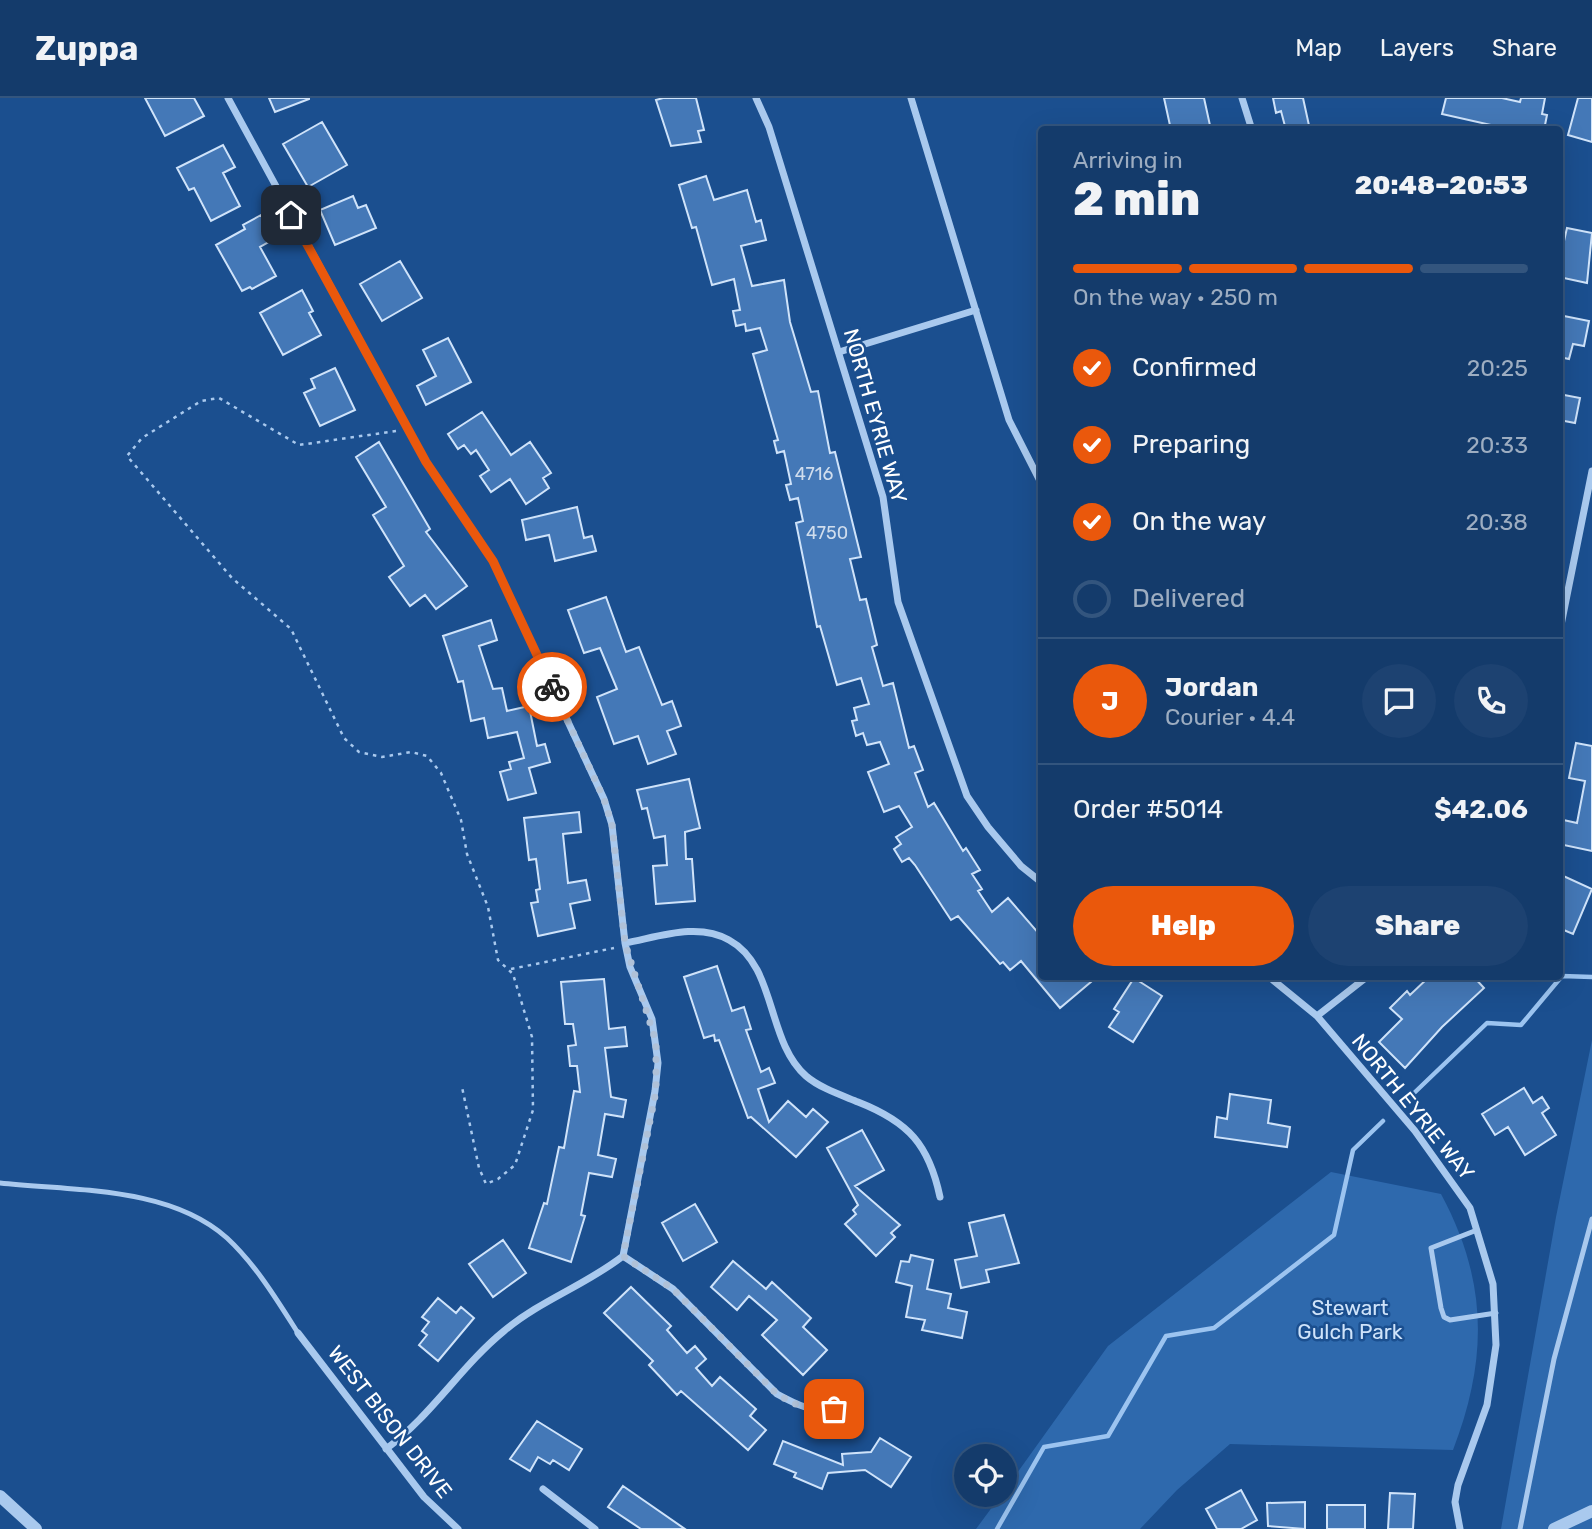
<!DOCTYPE html>
<html lang="en">
<head>
<meta charset="utf-8">
<style>
  :root { --surface:#143b6b; --page:#1d4271; --text:#f1f3f6; --muted:#9dadc1; --line:#33557e; --accent:#ea580c }
  body { margin:0; font-family:Rubik,sans-serif; background:var(--page); color:var(--text); height:100vh; display:flex; flex-direction:column; font-size:26px; white-space:nowrap }
  * { box-sizing:border-box; margin:0 }
  p { font-size:23px; color:var(--muted) }
  .icon { flex:none; width:38px; height:38px; fill:none; stroke:currentColor; stroke-width:2; stroke-linecap:round; stroke-linejoin:round }
  .map { position:relative; flex:1; overflow:hidden }
  .details { position:absolute; left:1038px; top:28px; width:525px; height:854px; display:flex; flex-direction:column; background:var(--surface); border-radius:7px; box-shadow:0 7px 28px #0002,0 0 0 2px var(--line) }
  .details>* { flex:none }
  .controls { position:absolute; left:954px; top:1346px; display:grid; gap:14px }
  .controls a { display:grid; place-items:center; width:63px; height:63px; border-radius:50%; background:var(--surface); box-shadow:0 7px 28px #0002,0 0 0 2px var(--line); font-size:35px }
  .pin { position:absolute; display:grid; place-items:center; width:60px; height:60px; color:#fff; margin:-30px; border-radius:14px; box-shadow:0 4px 10px #0006 }
  .courier { position:absolute; display:grid; place-items:center; width:70px; height:70px; margin:-35px; border:5px solid #ea580c; border-radius:50%; background:#fff; color:#222; box-shadow:0 2px 9px #0007 }
  .summary em { font-style:normal; font-weight:800 }
  .summary div { display:flex; flex-direction:column-reverse }
  .summary { display:flex; align-items:center; justify-content:space-between; height:119px; padding:0 35px }
  h1 { font-size:46px; font-weight:800; line-height:52px }
  .bar { display:grid; grid-template-columns:repeat(4,1fr); gap:10px 7px; align-content:center; height:84px; padding:0 35px }
  .bar i { height:9px; border-radius:5px; background:var(--line) }
  .bar .current { background:var(--accent) }
  .bar p { grid-column:span 4 }
  .line { display:flex; align-items:center; gap:18px; padding:0 35px; border-top:2px solid var(--line) }
  .line div { flex:1 }
  .round { display:grid; place-items:center; flex:none; width:74px; height:74px; border-radius:37px; background:var(--page) }
  ol { padding:0 35px; list-style:none }
  li { display:flex; align-items:center; gap:21px; height:77px }
  li p { margin-inline-start:auto }
  li .icon { padding:7px; border-radius:50%; background:var(--accent); color:#fff; stroke-width:4 }
  li:last-child { color:var(--muted) }
  li i { width:38px; height:38px; border:4px solid var(--line); border-radius:50% }
  .primary-button { display:flex; gap:14px; margin-top:auto; padding:14px 35px }
  .primary-button a { flex:1; height:80px; border-radius:42px; background:var(--accent); color:#fff; font-size:28px; font-weight:800; line-height:80px; text-align:center }
  .primary-button a+a { background:var(--page); color:var(--text) }
  header { display:flex; align-items:center; gap:42px; box-sizing:border-box; height:98px; padding:0 35px; background:var(--surface); border-bottom:2px solid var(--line) }
  header strong { font-size:33px }
  nav { display:flex; gap:38px; margin-inline-start:auto; font-size:24px }
  .map>svg:first-child { display:block }
  .green { fill:#2e69ad }
  .lines { fill:none; stroke-linecap:round; stroke-linejoin:round }
  .stream { stroke:#9cc4f0; stroke-width:4.5 }
  .building { fill:#4478b7; stroke:#cfe3fa; stroke-width:2 }
  .path { stroke:#a9c9ee; stroke-width:2.5; stroke-dasharray:3.5 5; stroke-linecap:butt }
  .service { stroke:#a9c9ee; stroke-width:5 }
  .minor { stroke:#a9c9ee; stroke-width:7 }
  .tertiary { stroke:#a9c9ee; stroke-width:12 }
  .done { stroke:#afc1d8; stroke-width:7; stroke-dasharray:0 12.6 }
  .route { stroke:#ea580c; stroke-width:9 }
  .labels { text-anchor:middle; stroke-width:5; stroke-linejoin:round; paint-order:stroke }
  .number-label { font-size:18px; fill:#d0dded }
  .street-label { font-size:21px; fill:#fff; stroke:#1b4f8f }
  .park-label { font-size:21px; fill:#cfe3fa; stroke:#1b4f8f }
</style>
</head>
<body>
<header>
<strong>Zuppa</strong>
<nav><a>Map</a><a>Layers</a><a>Share</a></nav>
</header>
<div class="map">
<svg width="1592" height="1431" viewBox="0 0 1592 1431">
  <rect width="100%" height="100%" fill="#1b4f8f"/>
  <path class="green" d="M1592,942V1431H1501L1556,1119Z
    M1331,1074L1441,1096C1488,1183 1488,1261 1453,1352L1230,1346L1177,1392L1140,1431H976L1001,1397L1004,1396L1005,1392L1108,1248Z"/>
  <g class="lines">
    <path class="stream" d="M1412,997L1487,925L1521,927L1562,878L1592,879
      M997,1431L1044,1349L1108,1338L1166,1238L1214,1230L1334,1137L1353,1052L1383,1023"/>
  </g>
  <path class="building" d="M145,0H194L204,18L165,38Z
    M269,0H309V1L275,14Z
    M663,0H696L704,32L698,33L701,44L671,48L656,2Z
    M1164,0H1204L1211,32H1171Z
    M1273,0H1303L1310,32H1286L1281,13L1276,15Z
    M1446,0H1502L1520,4L1521,0H1545L1542,16L1547,17L1544,32H1490L1491,27L1442,16Z
    M1578,0H1592V44L1568,37Z
    M322,24L347,67L308,89L283,46Z
    M223,47L235,69L223,75L240,108L211,123L194,90L189,92L177,70Z
    M706,78L714,102L747,92L756,124L761,122L766,142L741,148L752,188L784,182L790,224L811,294L818,293L830,355L835,354L861,459L850,461L860,502L866,501L877,547L872,549L883,588L893,585L909,650L914,648L923,672L915,675L928,709L934,705L963,753L966,750L980,772L972,776L982,791L978,793L992,814L1008,800L1041,838V878H1098L1060,910L1021,863L1010,872L1003,864L1000,866L958,818L951,822L915,767L909,760L902,764L894,751L901,746L896,739L912,729L899,708L884,714L868,674L889,666L880,644L867,647L863,635L856,638L852,623L857,622L854,610L869,606L861,580L837,587L820,528L817,529L796,425L803,423L798,400L790,402L786,387L791,386L784,353L777,355L774,343L778,342L753,256L767,252L760,230L746,233L745,226L736,228L733,213L740,212L734,181L712,187L696,129L692,130L679,87Z
    M353,98L358,110L366,107L376,130L335,147L320,112Z
    M261,117L274,141L260,149L276,178L252,191L250,189L242,193L216,147L245,131L243,127Z
    M1567,130L1592,135L1587,185L1559,179V142L1564,143Z
    M400,163L422,200L382,223L360,186Z
    M302,192L313,213L309,215L321,237L283,257L260,215Z
    M1559,217L1589,223L1584,248L1573,246L1569,261L1559,259Z
    M448,240L471,284L426,307L417,288L436,278L423,252Z
    M335,270L355,312L320,328L304,295L315,290L311,281Z
    M1559,296L1580,300L1575,325L1559,322Z
    M482,314L511,357L530,344L551,375L543,380L549,390L526,406L510,381L491,394L480,378L489,372L476,352L471,356L464,347L458,351L448,336Z
    M379,344L430,431L426,434L467,488L436,511L425,497L410,508L389,479L404,468L373,417L386,409L356,359Z
    M577,409L584,440L592,438L596,453L555,463L549,437L526,442L522,422Z
    M606,499L626,554L639,549L662,607L672,603L681,628L667,633L676,656L648,666L638,638L614,646L597,599L617,591L600,550L584,555L568,512Z
    M491,522L497,542L479,548L493,591L502,590L507,613L529,608L537,648L545,646L550,664L529,670L536,695L508,702L500,674L511,671L509,664L524,660L517,634L488,640L484,620L471,623L463,583L458,584L443,538Z
    M1576,645L1592,648V753L1559,746V721L1577,725L1585,683L1569,680Z
    M689,681L700,730L685,734L686,761H692L695,803L656,806L653,768L667,767L665,738L654,740L647,710L642,711L637,692Z
    M579,714L581,734L563,736L568,785L586,782L590,802L570,806L575,830L538,838L531,805L538,804L536,792L540,791L536,761L529,762L524,720Z
    M1559,776L1592,791L1573,836L1559,830Z
    M717,868L732,913L744,909L751,931L746,932L761,974L769,970L775,985L758,991L769,1024L788,1003L806,1019L813,1011L828,1024L796,1059L751,1019L748,1020L719,942L715,943L714,937L704,940L684,879Z
    M1430,878H1473L1484,890L1442,929L1405,970L1379,944L1402,921L1390,910L1407,893L1410,897Z
    M1134,880L1162,898L1133,944L1109,929L1119,914L1114,911Z
    M604,881L609,931L625,929L627,948L605,950L611,999L626,1002L623,1019L605,1016L598,1057L616,1061L612,1079L589,1075L581,1117L585,1118L571,1164L529,1150L544,1105L547,1106L559,1049L564,1050L574,993L580,994L577,968H570L568,948L576,947L573,926H565L561,884Z
    M1524,990L1533,1005L1542,999L1549,1010L1542,1015L1556,1037L1525,1057L1508,1029L1495,1037L1482,1016Z
    M1230,996L1271,1002L1268,1025L1290,1029L1287,1049L1215,1039L1217,1019L1227,1021Z
    M862,1032L884,1072L855,1088L900,1127L891,1135L895,1139L876,1158L845,1126L856,1116L853,1112L858,1107L827,1050Z
    M695,1106L717,1144L683,1163L662,1125Z
    M1004,1117L1019,1165L986,1172L989,1184L961,1190L955,1162L977,1158L969,1125Z
    M503,1142L526,1175L493,1199L469,1166Z
    M911,1157L933,1162L927,1191L951,1196L948,1210L967,1214L962,1240L922,1232L925,1222L906,1219L912,1188L896,1184L901,1163L909,1164Z
    M733,1163L766,1191L772,1184L811,1220L803,1229L827,1252L803,1277L762,1237L777,1222L749,1198L737,1212L711,1189Z
    M631,1189L671,1228L667,1232L687,1255L695,1248L706,1261L696,1270L712,1288L720,1279L756,1311L750,1318L766,1332L748,1352L681,1293L677,1297L649,1267L653,1263L604,1215Z
    M438,1200L456,1215L461,1209L474,1220L438,1263L419,1247L427,1237L422,1233L429,1224L422,1219Z
    M537,1323L582,1351L569,1372L553,1362L550,1366L538,1359L530,1373L510,1361Z
    M880,1340L911,1359L891,1389L865,1372L828,1375L822,1391L794,1379L796,1375L774,1366L783,1343L843,1367L842,1356L871,1354Z
    M623,1388L685,1431H641L608,1409Z
    M1241,1392L1257,1422L1241,1431H1217L1206,1411Z
    M1390,1395L1415,1396L1413,1431H1388Z
    M1305,1404V1431L1268,1428L1267,1405Z
    M1327,1407H1365V1431H1327Z"/>
  <g class="lines">
    <path class="path" d="M396,333L299,347L219,300L201,303L142,340L127,358L232,480L291,531L344,640L359,654L382,659L411,654L427,658L441,675L461,722L467,756L488,809L498,862L513,876L532,939L533,1012L515,1067L498,1081L486,1086L479,1070L462,989
      M511,871L614,850"/>
    <path class="service" d="M0,1085C73,1093 169,1088 227,1140C256,1167 277,1202 298,1235
      M1477,1132L1431,1150L1441,1210L1444,1219L1450,1222L1496,1215
      M1520,1431L1554,1261L1592,1121"/>
    <path class="minor" d="M228,0L426,364L493,463L604,701L612,727L625,845L630,869L652,921L658,965L655,993L623,1158C586,1187 541,1202 504,1233C461,1268 432,1317 386,1351
      M756,0L769,29L883,399L898,504L967,698L988,729L1021,768L1041,784
      M911,0L1009,322L1041,385
      M1242,0L1252,32
      M839,254L976,212
      M1559,537L1592,373
      M625,845C658,839 698,824 729,842C777,868 766,943 806,978C820,990 841,997 858,1004C909,1024 929,1047 940,1099
      M1268,878L1317,918L1415,1033L1470,1110L1493,1186L1496,1247L1487,1307L1458,1387L1455,1404L1460,1431
      M1317,918L1368,878
      M623,1158L673,1191L777,1296C797,1307 811,1314 834,1311
      M298,1235L424,1399L458,1431
      M543,1391L595,1431"/>
    <path class="tertiary" d="M0,1398L36,1431
      M1554,1431L1592,1413"/>
  </g>
  <g class="lines">
    <path class="done" d="M552,589L604,701L612,727L625,845L656,944V993L623,1158L673,1191L777,1296C797,1308 811,1314 834,1311"/>
    <path class="route" d="M291,117L426,364L493,463L552,589"/>
  </g>
  <g class="labels">
    <g class="number-label">
      <text x="814" y="382">4716</text>
      <text x="827" y="441">4750</text>
    </g>
    <g class="street-label">
      <text transform="translate(875 318) rotate(74)" y="7">NORTH EYRIE WAY</text>
      <text transform="translate(1413 1009) rotate(51)" y="7">NORTH EYRIE WAY</text>
      <text transform="translate(390 1324) rotate(52)" y="7">WEST BISON DRIVE</text>
    </g>
    <g class="park-label">
      <text x="1350" y="1217">Stewart<tspan x="1350" dy="24">Gulch Park</tspan></text>
    </g>
  </g>
</svg>
<div class="controls">
<a><svg class="icon" aria-label="locate" viewBox="0 0 24 24"><circle cx="12" cy="12" r="6"/><path d="M12 2v4M12 18v4M2 12h4M18 12h4"/></svg></a>
</div>
<div class="pin" style="left:834px;top:1311px;background:#ea580c"><svg class="icon" aria-label="bag" viewBox="0 0 24 24"><path d="M5 8h14l-1 12H6zM9 8a3 3 0 0 1 6 0"/></svg></div>
<div class="pin" style="left:291px;top:117px;background:#1f2937"><svg class="icon" aria-label="home" viewBox="0 0 24 24"><path d="M3 11l9-7 9 7M6 9v11h12V9"/></svg></div>
<div class="courier" style="left:552px;top:589px"><svg class="icon" aria-label="bike" viewBox="0 0 24 24"><circle cx="6" cy="16" r="4"/><circle cx="18" cy="16" r="4"/><path d="M6 16l4-8h5l3 8M10 8l3 8H6M13 5h3"/></svg></div>
<section class="details">
<div class="summary"><div><h1>2 min</h1><p>Arriving in</p></div><em>20:48–20:53</em></div>
<div class="bar"><i class="current"></i><i class="current"></i><i class="current"></i><i></i><p>On the way · 250 m</p></div>
<ol>
<li><svg class="icon" aria-label="check" viewBox="0 0 24 24"><path d="M5 12l5 5 9-10"/></svg>Confirmed<p>20:25</p></li>
<li><svg class="icon" aria-label="check" viewBox="0 0 24 24"><path d="M5 12l5 5 9-10"/></svg>Preparing<p>20:33</p></li>
<li><svg class="icon" aria-label="check" viewBox="0 0 24 24"><path d="M5 12l5 5 9-10"/></svg>On the way<p>20:38</p></li>
<li><i></i>Delivered</li>
</ol>
<div class="line" style="height:126px"><b class="round" style="background:var(--accent);color:#fff">J</b><div><b>Jordan</b><p>Courier · 4.4</p></div><a class="round"><svg class="icon" aria-label="chat" viewBox="0 0 24 24"><path d="M4 5h16v11H9l-5 4z"/></svg></a><a class="round"><svg class="icon" aria-label="phone" viewBox="0 0 24 24"><path d="M5 4h4l2 5-3 2q2 4 5 5l2-3 5 2v4C11 20 4 13 5 4z"/></svg></a></div>
<div class="line" style="height:91px"><div>Order #5014</div><b>$42.06</b></div>
<div class="primary-button"><a>Help</a><a>Share</a></div>
</section>
</div>
</body>
</html>
